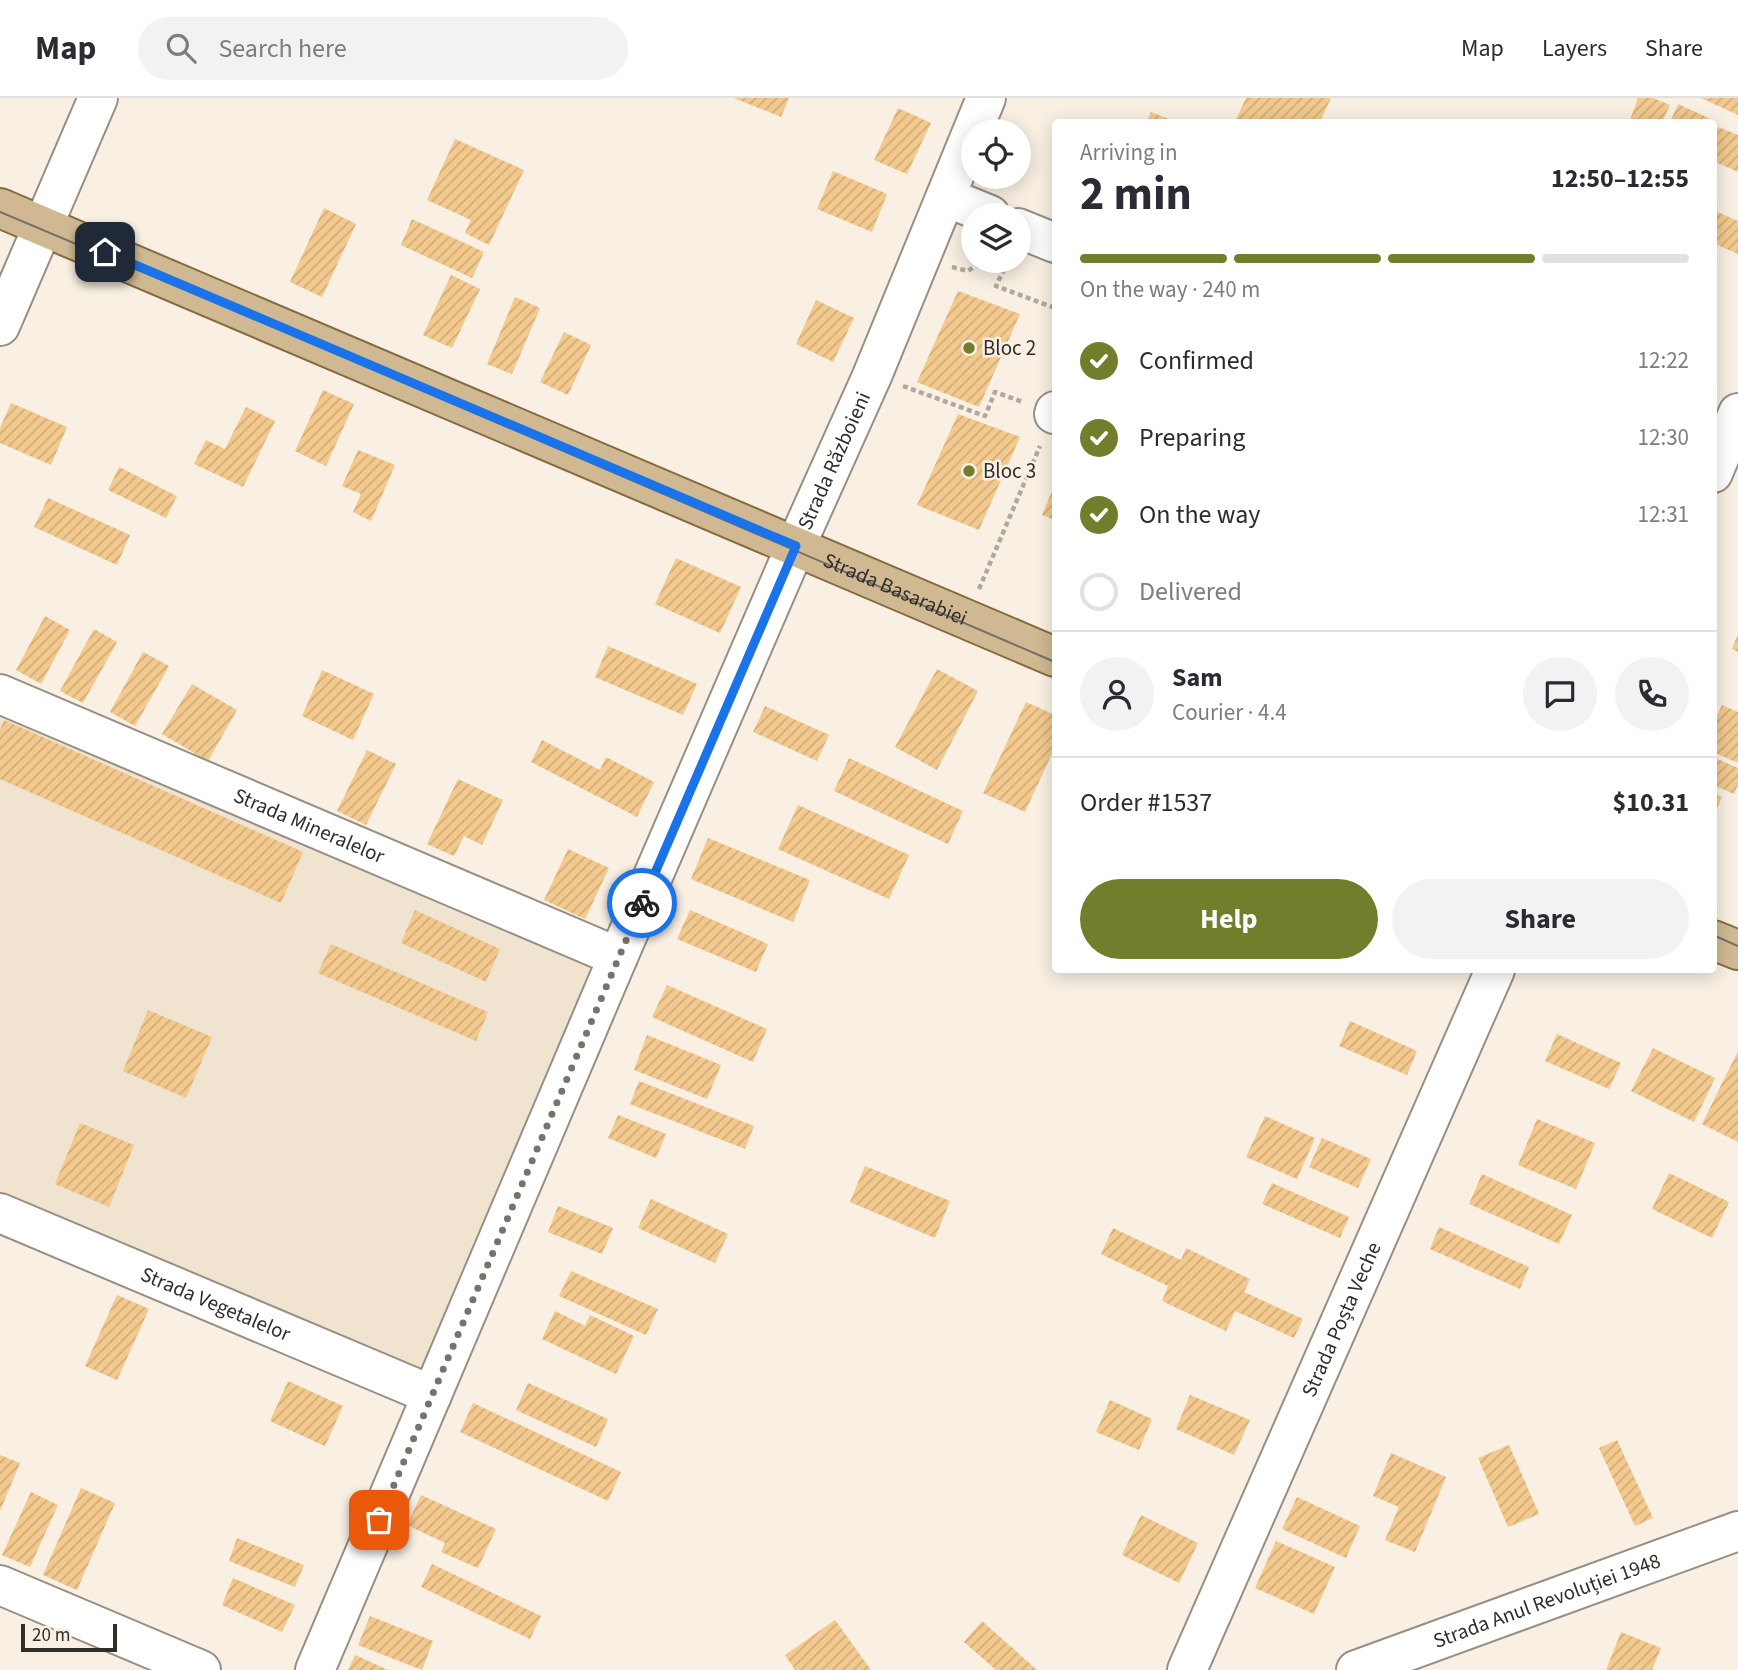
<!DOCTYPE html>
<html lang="en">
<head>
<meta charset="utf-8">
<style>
  :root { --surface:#fff; --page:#f2f2f3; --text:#2b2b33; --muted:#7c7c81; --line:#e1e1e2; --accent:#727e2b }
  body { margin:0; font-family:"Source Sans 3",sans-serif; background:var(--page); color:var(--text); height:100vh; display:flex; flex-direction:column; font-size:26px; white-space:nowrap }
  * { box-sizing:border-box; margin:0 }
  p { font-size:23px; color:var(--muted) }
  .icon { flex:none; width:38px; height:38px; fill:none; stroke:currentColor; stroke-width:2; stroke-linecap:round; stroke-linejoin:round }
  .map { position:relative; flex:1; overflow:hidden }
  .sheet { position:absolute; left:1052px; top:21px; width:665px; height:854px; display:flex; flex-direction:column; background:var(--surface); border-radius:7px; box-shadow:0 4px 18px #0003 }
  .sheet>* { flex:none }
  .controls { position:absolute; left:961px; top:21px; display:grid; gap:14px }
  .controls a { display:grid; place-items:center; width:70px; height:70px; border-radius:50%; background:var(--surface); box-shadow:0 4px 18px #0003; font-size:35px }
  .scale { position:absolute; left:21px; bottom:18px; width:96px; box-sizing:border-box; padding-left:7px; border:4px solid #312e29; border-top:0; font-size:19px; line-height:24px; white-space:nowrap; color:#312e29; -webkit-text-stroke:5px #f9f0e3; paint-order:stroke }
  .pin { position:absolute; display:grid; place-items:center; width:60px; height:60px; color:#fff; margin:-30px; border-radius:14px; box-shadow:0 4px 10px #0006 }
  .courier { position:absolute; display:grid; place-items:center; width:70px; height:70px; margin:-35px; border:5px solid #1a73e8; border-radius:50%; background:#fff; color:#222; box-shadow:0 2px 9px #0007 }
  .overview em { font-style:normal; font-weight:700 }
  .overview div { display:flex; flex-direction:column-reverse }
  .overview { display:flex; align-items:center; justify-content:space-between; height:119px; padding:0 28px }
  h1 { font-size:46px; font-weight:700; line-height:52px }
  .bar { display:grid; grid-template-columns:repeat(4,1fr); gap:10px 7px; align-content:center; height:84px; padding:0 28px }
  .bar i { height:9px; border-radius:5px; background:var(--line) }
  .bar .on { background:var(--accent) }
  .bar p { grid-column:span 4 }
  .line { display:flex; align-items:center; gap:18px; padding:0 28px; border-top:2px solid var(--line) }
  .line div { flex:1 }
  .round { display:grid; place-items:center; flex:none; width:74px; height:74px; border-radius:37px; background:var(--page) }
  ol { padding:0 28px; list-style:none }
  li { display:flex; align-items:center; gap:21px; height:77px }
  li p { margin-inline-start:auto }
  li .icon { padding:7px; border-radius:50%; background:var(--accent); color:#fff; stroke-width:4 }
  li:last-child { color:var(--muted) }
  li i { width:38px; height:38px; border:4px solid var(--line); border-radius:50% }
  .button { display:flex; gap:14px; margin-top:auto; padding:14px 28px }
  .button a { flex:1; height:80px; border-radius:42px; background:var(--accent); color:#fff; font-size:28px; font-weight:700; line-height:80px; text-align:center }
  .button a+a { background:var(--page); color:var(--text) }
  header { display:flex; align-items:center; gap:42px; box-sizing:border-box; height:98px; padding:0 35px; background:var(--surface); border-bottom:2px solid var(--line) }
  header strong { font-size:33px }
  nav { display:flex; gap:38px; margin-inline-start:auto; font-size:24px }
  .search { width:490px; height:63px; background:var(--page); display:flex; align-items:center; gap:18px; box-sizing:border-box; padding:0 24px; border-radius:38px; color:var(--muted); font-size:26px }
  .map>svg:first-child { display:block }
  .built { fill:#f0e3d0 }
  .building { fill:url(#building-hatch) }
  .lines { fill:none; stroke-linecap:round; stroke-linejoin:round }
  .minor-casing { stroke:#988f84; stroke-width:42 }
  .major-casing { stroke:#846a3e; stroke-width:42 }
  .path { stroke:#afa89e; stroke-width:4.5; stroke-dasharray:5 3.5; stroke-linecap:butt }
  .minor { stroke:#fff; stroke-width:38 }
  .major { stroke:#d0b992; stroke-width:38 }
  .tram { stroke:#746f67; stroke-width:2 }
  .done { stroke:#77726a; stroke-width:7; stroke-dasharray:0 12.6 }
  .route { stroke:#1a73e8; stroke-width:9 }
  .poi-dot { fill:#727e2b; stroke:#f9f0e3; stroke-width:2.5 }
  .labels { text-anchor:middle; stroke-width:5; stroke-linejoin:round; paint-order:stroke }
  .poi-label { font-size:21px; fill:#312e29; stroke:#f9f0e3; text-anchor:start }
  .street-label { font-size:21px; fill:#312e29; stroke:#f9f0e3 }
</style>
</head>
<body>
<header>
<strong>Map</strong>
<div class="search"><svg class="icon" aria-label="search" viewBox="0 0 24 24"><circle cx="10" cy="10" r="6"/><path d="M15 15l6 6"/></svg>Search here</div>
<nav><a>Map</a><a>Layers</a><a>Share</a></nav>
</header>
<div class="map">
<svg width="1738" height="1572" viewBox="0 0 1738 1572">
  <defs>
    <pattern id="building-hatch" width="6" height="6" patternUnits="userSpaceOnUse" patternTransform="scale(1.75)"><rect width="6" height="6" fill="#f3c98d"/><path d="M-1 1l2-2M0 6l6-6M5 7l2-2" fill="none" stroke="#d1ad7a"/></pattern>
  </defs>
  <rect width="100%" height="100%" fill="#f9f0e3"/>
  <path class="built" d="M0,610L598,862L429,1274L0,1095Z"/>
  <path class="building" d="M734,0H789L781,19Z
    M1246,0H1331L1320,24H1235Z
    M1638,0H1653L1670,7L1662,24H1637L1630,22Z
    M1701,0H1738V17Z
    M1678,6L1715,23L1714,24H1670Z
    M898,10L931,25L907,76L874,62Z
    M1151,14L1176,24H1147Z
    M1718,29L1738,37V74L1713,63V41Z
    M455,41L524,72L489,147L465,135L471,122L427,102Z
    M833,73L887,96L872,134L817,111Z
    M324,110L356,126L322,199L290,184Z
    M1713,112L1738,123V156L1713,145Z
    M412,121L484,154L472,180L401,147Z
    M451,177L480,191L452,250L423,237Z
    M958,193L1020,216L979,309L917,284Z
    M515,199L540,210L512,276L487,266Z
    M816,202L854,220L833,264L796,246Z
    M564,234L591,247L568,297L540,284Z
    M323,292L354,306L326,368L295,353Z
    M11,305L67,329L51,367L0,345V330Z
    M246,309L275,323L243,389L194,366L206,342L225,351Z
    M958,316L1020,339L979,432L917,407Z
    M358,352L395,367L371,423L353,414L361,396L342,388Z
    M119,369L177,398L166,420L108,392Z
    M1055,386V422L1042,417Z
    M48,400L130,437L117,467L34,429Z
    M676,460L741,489L720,535L655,506Z
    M45,518L70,532L41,586L16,572Z
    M94,531L117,544L83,605L60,593Z
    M1738,536V554L1732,551Z
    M608,548L697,586L683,617L595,579Z
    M143,554L169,568L135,628L110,614Z
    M937,571L978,593L937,672L895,649Z
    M322,572L374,596L353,642L302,618Z
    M192,586L237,612L208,663L162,636Z
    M1026,604L1055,617V649L1025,714L983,695Z
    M1722,607L1738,614V665L1713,654V626Z
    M765,608L829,637L817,663L753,634Z
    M4,622L303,754L281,805L0,681V632Z
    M542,642L600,672L606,659L654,684L637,719L531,664Z
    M367,652L396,666L366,727L337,713Z
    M1713,659L1738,670V687L1734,696L1713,687Z
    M849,660L963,713L948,746L834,693Z
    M458,681L503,702L482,747L464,738L454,758L427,746Z
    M1713,695L1722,699L1713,719Z
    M798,707L909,757L889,801L778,751Z
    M708,740L810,782L793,824L691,781Z
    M568,751L609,770L585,821L544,802Z
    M415,812L500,851L486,884L401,845Z
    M690,812L768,846L756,874L677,841Z
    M331,846L488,914L476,943L318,875Z
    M667,887L767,931L753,964L652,919Z
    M148,912L212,939L186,1000L123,973Z
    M1350,923L1417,953L1407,977L1339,948Z
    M1557,936L1621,965L1609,991L1545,963Z
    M647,937L721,967L707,1001L634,972Z
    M1653,950L1715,980L1694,1024L1631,993Z
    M1738,953V1044L1702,1026Z
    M639,983L754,1028L745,1051L630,1006Z
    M618,1017L666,1036L656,1060L608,1040Z
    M1265,1018L1315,1040L1297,1081L1246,1059Z
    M1537,1021L1595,1045L1576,1091L1518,1067Z
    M80,1025L134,1047L109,1109L55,1086Z
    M1322,1040L1371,1061L1358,1090L1309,1069Z
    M865,1068L950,1103L935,1140L850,1104Z
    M1669,1075L1729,1104L1712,1140L1652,1111Z
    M1482,1076L1572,1117L1559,1146L1469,1106Z
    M1272,1085L1349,1119L1340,1140L1262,1106Z
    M651,1101L728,1136L715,1165L638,1130Z
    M558,1108L613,1130L602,1156L548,1134Z
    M1439,1129L1529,1169L1520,1191L1430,1151Z
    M1113,1130L1181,1162L1186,1150L1250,1181L1244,1194L1303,1221L1294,1240L1235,1213L1226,1233L1162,1203L1168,1188L1101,1156Z
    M571,1173L658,1211L646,1237L559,1198Z
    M117,1197L149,1211L117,1282L85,1268Z
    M555,1213L585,1228L590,1217L634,1238L616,1276L542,1241Z
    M288,1283L343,1308L325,1348L270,1323Z
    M528,1285L608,1321L596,1349L516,1312Z
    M1190,1297L1250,1322L1234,1357L1176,1331Z
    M1110,1302L1152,1321L1139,1352L1096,1334Z
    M473,1305L621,1374L608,1403L460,1334Z
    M1617,1342L1653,1420L1635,1428L1599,1350Z
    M1509,1347L1539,1416L1508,1429L1478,1360Z
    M1391,1355L1446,1379L1415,1454L1385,1442L1399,1409L1373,1398Z
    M0,1357L20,1365L0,1413Z
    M81,1390L115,1405L77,1492L43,1477Z
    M31,1394L58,1407L30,1469L2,1457Z
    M421,1397L496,1431L478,1470L441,1454L445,1445L407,1427Z
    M1297,1399L1360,1428L1346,1460L1282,1431Z
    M1141,1417L1198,1445L1179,1485L1122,1457Z
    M237,1440L304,1467L295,1489L229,1463Z
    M1276,1443L1335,1469L1314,1516L1255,1490Z
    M432,1466L541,1518L530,1541L421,1489Z
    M233,1480L295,1507L282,1534L222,1507Z
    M370,1518L433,1543L422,1572L358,1547Z
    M835,1522L871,1572H795L785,1557Z
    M982,1523L1037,1572H996L964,1544Z
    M1621,1534L1661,1550L1652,1572H1606Z
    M355,1557L388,1572H348Z"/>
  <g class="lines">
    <g class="minor-casing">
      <g id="minor">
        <path d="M946,99L990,117"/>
        <path d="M1018,130L1055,145"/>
        <path d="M0,228L98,0"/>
        <path d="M1054,316L1055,313"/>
        <path d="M1713,375L1738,315"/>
        <path id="s1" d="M0,596L618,859"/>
        <path id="s2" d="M0,1115L432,1297"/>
        <path d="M0,1487L201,1572"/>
        <path id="s3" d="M315,1572L618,859L797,445L872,278L986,0"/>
        <path id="s4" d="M1187,1572L1495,872"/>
        <path id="s5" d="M1356,1572L1738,1433"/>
      </g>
    </g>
    <g class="major-casing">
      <g id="major">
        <path id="s6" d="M0,110L1055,559"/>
        <path d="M1713,842L1738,852"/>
      </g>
    </g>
    <path class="path" d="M988,163L1005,169
      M1008,163L996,188L1055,210
      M952,169L968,173L983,163
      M903,288L985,318L995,294L1023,304
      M979,491L1040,348"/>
    <use href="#minor" class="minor"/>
    <use href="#major" class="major"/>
    <path class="tram" d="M0,114L328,252L1055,564
      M1713,837L1738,848"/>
  </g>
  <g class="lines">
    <path class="done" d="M379,1422L642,805"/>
    <path class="route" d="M105,154L796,448L642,805"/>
  </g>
  <g class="poi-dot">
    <circle cx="969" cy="250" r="7"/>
    <circle cx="969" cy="373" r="7"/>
  </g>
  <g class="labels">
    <g class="poi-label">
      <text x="983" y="257">Bloc 2</text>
      <text x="983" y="380">Bloc 3</text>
    </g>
    <g class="street-label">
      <text dy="7" stroke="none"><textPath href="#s3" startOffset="1316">Strada Războieni</textPath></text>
      <text dy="7" stroke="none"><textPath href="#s6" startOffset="973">Strada Basarabiei</textPath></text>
      <text dy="7" stroke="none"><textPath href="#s1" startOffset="336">Strada Mineralelor</textPath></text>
      <text dy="7" stroke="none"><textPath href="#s2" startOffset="234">Strada Vegetalelor</textPath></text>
      <text dy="7" stroke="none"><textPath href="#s4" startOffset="383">Strada Poșta Veche</textPath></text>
      <text dy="7" stroke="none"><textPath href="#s5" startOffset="203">Strada Anul Revoluției 1948</textPath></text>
    </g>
  </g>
</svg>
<div class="controls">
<a><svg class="icon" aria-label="locate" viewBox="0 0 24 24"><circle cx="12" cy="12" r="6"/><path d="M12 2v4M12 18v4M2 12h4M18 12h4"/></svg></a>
<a><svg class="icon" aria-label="layers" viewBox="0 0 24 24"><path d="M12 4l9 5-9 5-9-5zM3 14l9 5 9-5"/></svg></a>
</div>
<div class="scale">20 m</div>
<div class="pin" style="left:379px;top:1422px;background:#ea580c"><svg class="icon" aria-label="bag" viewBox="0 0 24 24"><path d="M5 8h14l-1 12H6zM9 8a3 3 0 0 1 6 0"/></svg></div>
<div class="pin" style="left:105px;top:154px;background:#1f2937"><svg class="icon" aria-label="home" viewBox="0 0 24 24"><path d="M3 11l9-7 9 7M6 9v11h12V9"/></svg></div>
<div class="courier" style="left:642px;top:805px"><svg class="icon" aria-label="bike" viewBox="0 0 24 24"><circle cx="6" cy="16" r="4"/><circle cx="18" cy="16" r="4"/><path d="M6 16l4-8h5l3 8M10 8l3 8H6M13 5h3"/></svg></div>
<section class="sheet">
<div class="overview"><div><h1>2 min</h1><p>Arriving in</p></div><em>12:50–12:55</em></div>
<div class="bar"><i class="on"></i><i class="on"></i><i class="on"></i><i></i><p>On the way · 240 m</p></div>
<ol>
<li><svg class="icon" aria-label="check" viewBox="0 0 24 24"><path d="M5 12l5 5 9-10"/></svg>Confirmed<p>12:22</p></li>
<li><svg class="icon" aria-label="check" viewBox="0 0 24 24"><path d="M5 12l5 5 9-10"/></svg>Preparing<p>12:30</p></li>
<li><svg class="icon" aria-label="check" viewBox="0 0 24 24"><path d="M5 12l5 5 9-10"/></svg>On the way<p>12:31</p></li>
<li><i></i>Delivered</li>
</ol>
<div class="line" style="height:126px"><a class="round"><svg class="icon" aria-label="person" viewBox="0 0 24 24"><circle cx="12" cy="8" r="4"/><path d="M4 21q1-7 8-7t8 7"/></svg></a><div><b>Sam</b><p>Courier · 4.4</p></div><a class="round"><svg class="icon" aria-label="chat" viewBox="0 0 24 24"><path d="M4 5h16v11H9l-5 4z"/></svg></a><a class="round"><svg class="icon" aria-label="phone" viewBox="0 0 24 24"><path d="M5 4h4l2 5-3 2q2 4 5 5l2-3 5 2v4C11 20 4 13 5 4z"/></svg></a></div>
<div class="line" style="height:91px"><div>Order #1537</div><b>$10.31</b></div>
<div class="button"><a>Help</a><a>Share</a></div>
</section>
</div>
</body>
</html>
